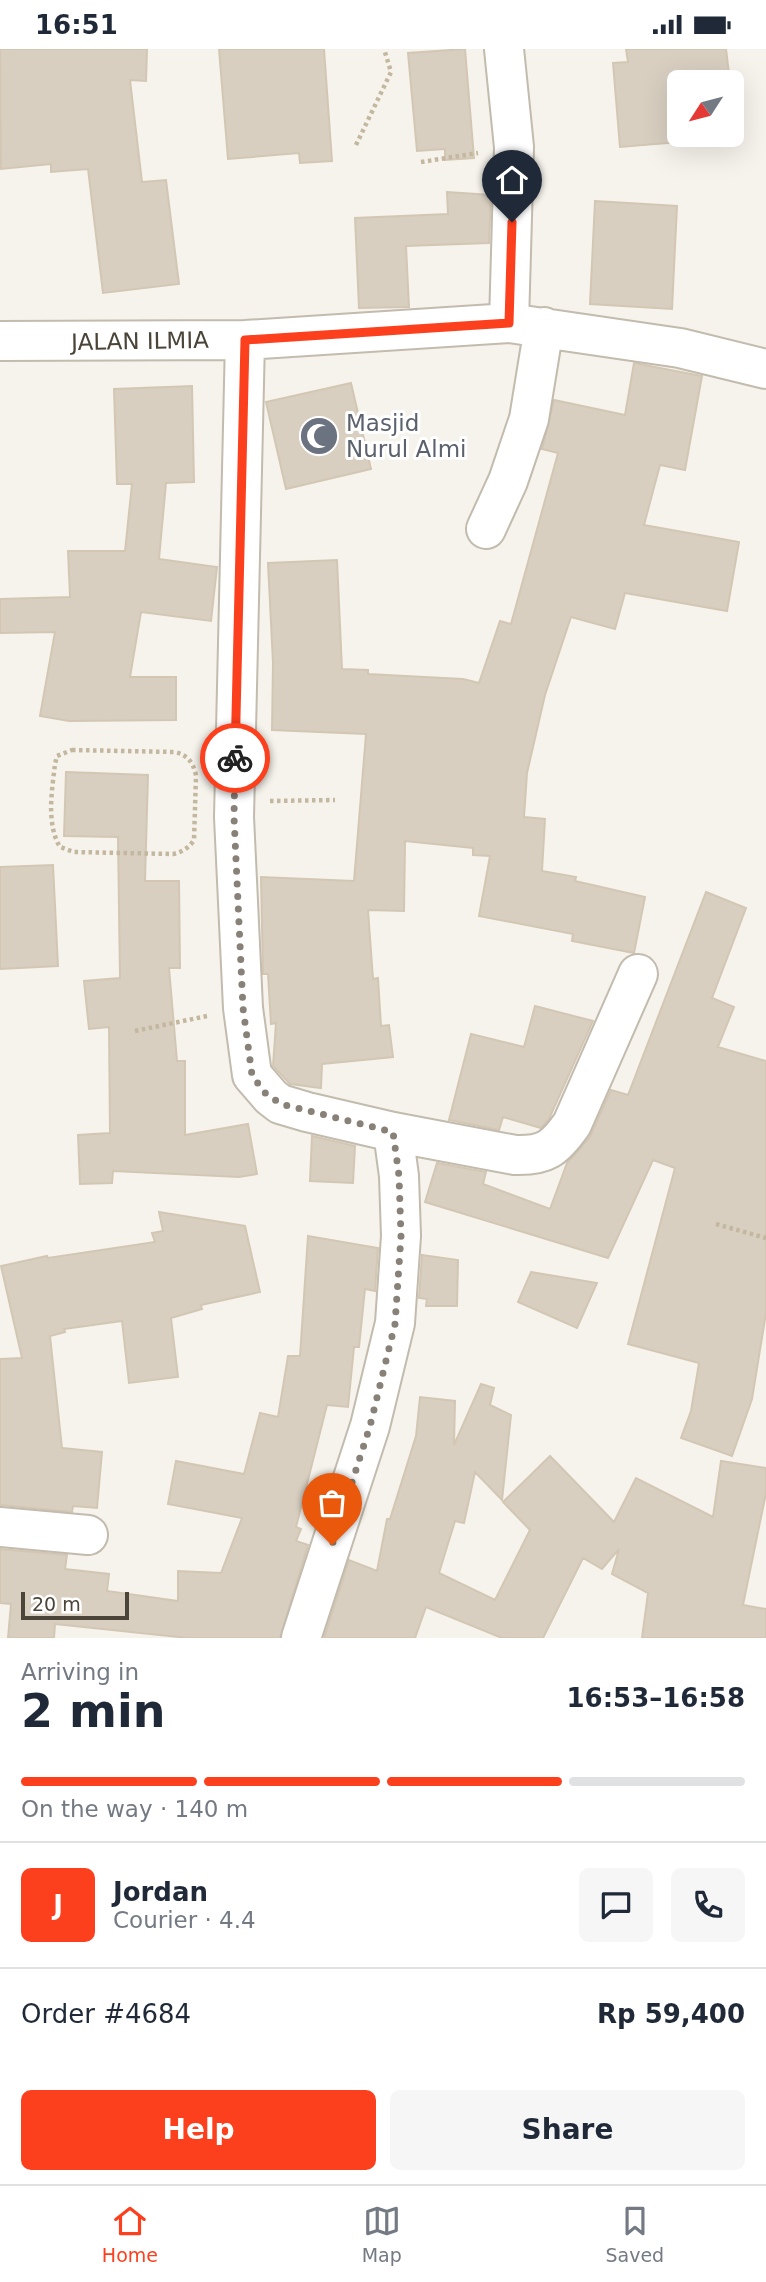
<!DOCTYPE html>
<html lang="en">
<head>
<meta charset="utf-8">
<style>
  :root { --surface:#fff; --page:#f6f6f7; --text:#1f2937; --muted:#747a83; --line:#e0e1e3; --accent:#fc3f1d }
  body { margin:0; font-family:"DejaVu Sans",sans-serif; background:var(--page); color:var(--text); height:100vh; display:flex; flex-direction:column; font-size:26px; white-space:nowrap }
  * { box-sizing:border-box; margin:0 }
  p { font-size:23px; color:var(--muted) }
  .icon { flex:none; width:38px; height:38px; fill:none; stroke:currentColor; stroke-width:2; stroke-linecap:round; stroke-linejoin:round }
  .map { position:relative; height:1589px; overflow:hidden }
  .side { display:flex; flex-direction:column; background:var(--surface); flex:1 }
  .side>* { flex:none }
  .needle { width:46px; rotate:234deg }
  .fabs { position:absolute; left:667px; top:21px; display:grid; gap:14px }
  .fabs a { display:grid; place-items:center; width:77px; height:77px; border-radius:10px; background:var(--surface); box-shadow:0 7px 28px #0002; font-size:35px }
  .scale { position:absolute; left:21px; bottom:18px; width:108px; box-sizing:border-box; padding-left:7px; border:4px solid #4b4439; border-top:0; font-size:19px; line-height:24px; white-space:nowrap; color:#4b4439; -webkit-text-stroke:5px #fff; paint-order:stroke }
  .pin { position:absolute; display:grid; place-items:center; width:60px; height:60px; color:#fff; margin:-72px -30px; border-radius:50% 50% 50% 0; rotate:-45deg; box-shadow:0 0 7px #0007 }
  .pin .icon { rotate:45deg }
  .courier { position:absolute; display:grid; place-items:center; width:70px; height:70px; margin:-35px; border:5px solid #fc3f1d; border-radius:50%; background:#fff; color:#222; box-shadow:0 2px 9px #0007 }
  .head em { font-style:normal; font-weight:700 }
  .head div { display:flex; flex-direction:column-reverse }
  .head { display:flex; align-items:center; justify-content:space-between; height:119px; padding:0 21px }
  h1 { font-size:46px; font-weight:700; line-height:52px }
  .bar { display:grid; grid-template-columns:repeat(4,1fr); gap:10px 7px; align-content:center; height:84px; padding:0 21px }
  .bar i { height:9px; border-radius:5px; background:var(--line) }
  .bar .active { background:var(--accent) }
  .bar p { grid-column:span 4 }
  .line { display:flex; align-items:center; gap:18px; padding:0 21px; border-top:2px solid var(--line) }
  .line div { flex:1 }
  .round { display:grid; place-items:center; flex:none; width:74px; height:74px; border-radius:10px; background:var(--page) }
  .primary-button { display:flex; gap:14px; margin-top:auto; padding:14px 21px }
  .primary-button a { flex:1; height:80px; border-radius:10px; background:var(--accent); color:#fff; font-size:28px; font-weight:700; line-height:80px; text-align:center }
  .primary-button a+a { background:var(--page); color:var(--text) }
  .status { display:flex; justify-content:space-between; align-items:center; height:49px; padding:0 35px; background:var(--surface); direction:ltr }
  .status svg { height:19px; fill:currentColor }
  .tabs { display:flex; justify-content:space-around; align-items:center; height:98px; border-top:2px solid var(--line); background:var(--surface); font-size:19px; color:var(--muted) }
  .tabs a { display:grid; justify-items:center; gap:4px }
  .tabs .active { color:var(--accent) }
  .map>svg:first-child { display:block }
  .building { fill:#d8cfc1; stroke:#d3c7b4; stroke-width:2 }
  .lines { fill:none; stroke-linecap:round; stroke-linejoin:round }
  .minor-casing { stroke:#c2bbae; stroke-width:42 }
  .path { stroke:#c4b79f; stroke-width:4.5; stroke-dasharray:3.5 3.5; stroke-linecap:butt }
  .minor { stroke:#fff; stroke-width:38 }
  .done { stroke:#878178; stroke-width:7; stroke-dasharray:0 12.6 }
  .route { stroke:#fc3f1d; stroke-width:9 }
  .labels { text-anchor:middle; stroke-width:6; stroke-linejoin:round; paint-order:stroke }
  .street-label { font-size:23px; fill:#4b4439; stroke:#fff }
  .worship-label { font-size:23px; fill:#5b616d; stroke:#fff; text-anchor:start }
</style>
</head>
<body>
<div class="status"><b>16:51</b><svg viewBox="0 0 49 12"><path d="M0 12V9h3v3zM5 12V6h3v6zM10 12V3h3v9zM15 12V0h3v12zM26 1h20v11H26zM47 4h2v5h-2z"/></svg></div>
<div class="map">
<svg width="766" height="1589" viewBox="0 0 766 1589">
  <rect width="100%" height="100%" fill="#f6f3ec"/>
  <path class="building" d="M0,0H147L146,32L130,31L142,133L166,131L179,235L103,244L88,120L51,123V115L1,120Z
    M219,0H324L332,112L300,114L299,104L228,110Z
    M465,0L474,109L445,111V100L417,102L408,4Z
    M626,0H726L730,33H679V86H732V48L736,90L692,95V92L620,98L613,14L628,13Z
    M447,143L491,146L489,194L406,197L409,258L359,259L355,169L448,165Z
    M595,152L677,157L672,260L590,255Z
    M634,314L702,327L685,421L660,416L644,476L739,493L727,562L625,544L615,580L571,568L545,646L527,724L524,768L545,770L542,822L576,828L575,832L645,848L634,904L572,892L573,885L479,867L490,807L473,806V799L405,792L404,862L368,861L373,930L378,929L381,977L389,976L393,1008L322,1015L321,1039L290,1035L273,1017L276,974L271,975L268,925H263L261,828L354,832L366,685L272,681L273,614L268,514L337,511L342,620L368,621V625L463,630L479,634L500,572L511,575L558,404L542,400L554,351L625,366Z
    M351,334L371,420L286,440L266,353Z
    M192,337L194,433L166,434L159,510L217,518L211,572L141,563L130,628H176V671L69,672L40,667L55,583L0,584V550L70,548L68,502H125L132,435H117L114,340Z
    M66,723L148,726L145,832H179L180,919H169L177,1012H185V1086L248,1075L257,1125L239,1128L113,1122L112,1134L80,1135L78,1086L110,1084L109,978L89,980L84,932L120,929L118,788L64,787Z
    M53,816L58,917L0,920V818Z
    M706,843L746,859L712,949L734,958L718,998L766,1012V1264L752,1350L732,1407L681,1389L691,1362L699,1314L628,1295L675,1119L653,1111L608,1209L425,1153L437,1114L486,1123L483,1135L550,1160L567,1114L590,1088L611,1041L628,1046Z
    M535,957L593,972L549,1070L541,1079L503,1068L499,1081L449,1071L471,985L524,998Z
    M312,1087L355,1097L353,1134L310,1132Z
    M159,1163L245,1177L260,1243L201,1256L202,1260L171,1269L178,1328L129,1334L122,1272L64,1280L65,1283L50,1287L62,1399L102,1403L97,1459L73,1457L72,1463L0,1456V1310L22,1309L1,1217L47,1207L48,1209L155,1193L152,1184L163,1182Z
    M308,1187L378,1199L375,1242L365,1240L359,1298H354L348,1358L327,1356L296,1478L301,1480L296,1492L308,1496L280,1589H188L55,1575L54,1589H8L11,1555L0,1554V1500L67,1506L65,1520L109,1525L107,1542L178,1552V1522L221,1524L242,1469L168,1455L176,1412L244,1425L260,1364L278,1368L288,1307H300Z
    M422,1206L458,1211L457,1257H426L427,1250L419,1249Z
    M531,1223L597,1234L577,1279L518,1253Z
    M481,1335L494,1339L490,1356L511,1366L502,1451L475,1423L464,1474L455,1472L439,1524L495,1551L530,1481L503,1453L550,1407L614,1473L636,1429L713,1468L721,1412L766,1419V1444L743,1556L766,1560V1589H642L648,1544L612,1525L619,1500L602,1520L583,1509L543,1589H502L426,1558L415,1589H324L349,1511L377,1522L387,1470H390L416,1387L420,1348L455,1352L454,1396Z"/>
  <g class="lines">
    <g class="minor-casing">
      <path id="minor" d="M509,274L680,299L766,320
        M245,291L234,768L243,959L252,1026L271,1048L280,1055L307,1063L393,1083L515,1106C546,1107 555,1099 572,1075L638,925
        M0,292L245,291L509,274L514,98L504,0
        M486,480L508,432L529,370L544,278
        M0,1478L88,1486
        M301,1589L370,1377L395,1274L401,1187L399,1127L393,1083"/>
    </g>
    <path class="path" d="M356,96L391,23L384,0
      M421,113L478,104
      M72,701L174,703C187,705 194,714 196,727L194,791C189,799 182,803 173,805L74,803L60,798C46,775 52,741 55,715L57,707Z
      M270,752L335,751
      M135,982L207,967
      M716,1175L766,1189"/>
    <use href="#minor" class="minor"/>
  </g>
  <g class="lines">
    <path class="done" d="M235,709L234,768L243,959L252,1026L264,1043L281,1055L393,1083L399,1127L401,1187L395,1275L370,1377L332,1496"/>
    <path class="route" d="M235,709L245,291L509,274L512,173"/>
  </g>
  <defs>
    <g id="mosque-disc" transform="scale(2.0125)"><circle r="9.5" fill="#6b7280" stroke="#fff"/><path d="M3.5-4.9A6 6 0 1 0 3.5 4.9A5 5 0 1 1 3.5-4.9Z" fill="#fff"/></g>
  </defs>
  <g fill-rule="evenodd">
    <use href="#mosque-disc" x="319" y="387"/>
  </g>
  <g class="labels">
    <g class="street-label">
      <text transform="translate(140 292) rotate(-1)" y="8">JALAN ILMIA</text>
    </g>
    <g class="worship-label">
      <text x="346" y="382">Masjid<tspan x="346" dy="26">Nurul Almi</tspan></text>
    </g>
  </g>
</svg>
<div class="fabs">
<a><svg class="needle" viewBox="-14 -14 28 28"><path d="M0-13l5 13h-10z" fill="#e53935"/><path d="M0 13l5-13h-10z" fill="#747a83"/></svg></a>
</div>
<div class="scale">20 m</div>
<div class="pin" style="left:332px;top:1496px;background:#ea580c"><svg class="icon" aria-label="bag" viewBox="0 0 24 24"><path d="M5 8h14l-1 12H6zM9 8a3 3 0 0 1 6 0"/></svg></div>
<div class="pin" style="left:512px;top:173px;background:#1f2937"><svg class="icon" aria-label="home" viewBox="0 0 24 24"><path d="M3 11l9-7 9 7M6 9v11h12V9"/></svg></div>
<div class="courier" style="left:235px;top:709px"><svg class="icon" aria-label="bike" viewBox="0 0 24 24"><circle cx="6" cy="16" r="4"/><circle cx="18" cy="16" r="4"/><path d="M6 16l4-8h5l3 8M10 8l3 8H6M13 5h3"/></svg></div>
</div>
<section class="side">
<div class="head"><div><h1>2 min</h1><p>Arriving in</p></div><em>16:53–16:58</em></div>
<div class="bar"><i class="active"></i><i class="active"></i><i class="active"></i><i></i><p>On the way · 140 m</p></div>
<div class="line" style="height:126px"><b class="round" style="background:var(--accent);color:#fff">J</b><div><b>Jordan</b><p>Courier · 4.4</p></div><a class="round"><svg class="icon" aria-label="chat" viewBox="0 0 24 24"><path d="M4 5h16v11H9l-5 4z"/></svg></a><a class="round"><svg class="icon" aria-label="phone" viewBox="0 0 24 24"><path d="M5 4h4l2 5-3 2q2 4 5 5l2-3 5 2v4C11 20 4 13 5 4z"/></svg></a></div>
<div class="line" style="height:91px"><div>Order #4684</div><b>Rp 59,400</b></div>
<div class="primary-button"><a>Help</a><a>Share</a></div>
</section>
<nav class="tabs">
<a class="active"><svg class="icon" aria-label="home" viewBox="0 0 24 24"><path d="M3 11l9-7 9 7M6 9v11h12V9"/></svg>Home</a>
<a><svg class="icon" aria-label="map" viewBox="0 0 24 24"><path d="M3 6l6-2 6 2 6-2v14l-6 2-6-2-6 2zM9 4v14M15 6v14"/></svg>Map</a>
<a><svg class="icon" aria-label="saved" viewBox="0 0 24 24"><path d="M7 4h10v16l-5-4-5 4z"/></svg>Saved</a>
</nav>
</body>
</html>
